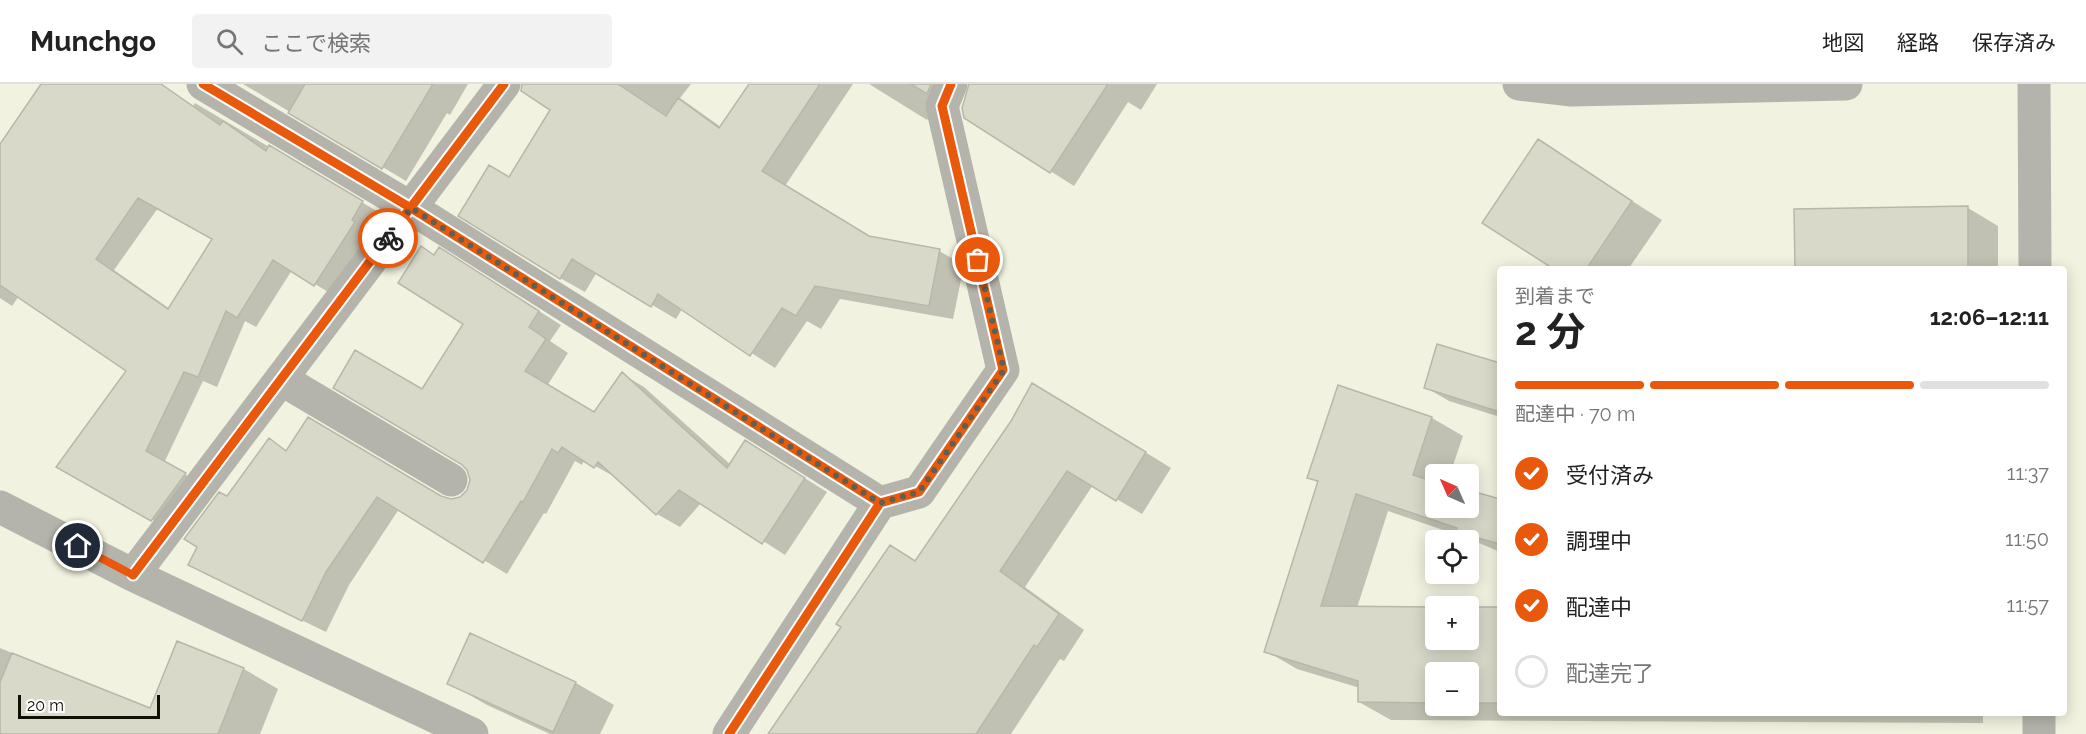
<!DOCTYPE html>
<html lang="ja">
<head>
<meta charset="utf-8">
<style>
  :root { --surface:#fff; --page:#f2f2f2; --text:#222; --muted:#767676; --line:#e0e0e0; --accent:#ea580c }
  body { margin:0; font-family:Raleway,"Noto Sans JP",sans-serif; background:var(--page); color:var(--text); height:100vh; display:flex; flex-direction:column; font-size:22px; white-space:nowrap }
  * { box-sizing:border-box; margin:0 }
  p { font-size:20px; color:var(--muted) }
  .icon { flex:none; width:33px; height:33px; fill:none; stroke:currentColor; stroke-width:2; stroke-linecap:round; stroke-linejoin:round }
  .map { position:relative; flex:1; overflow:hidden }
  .details { position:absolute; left:1497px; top:182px; width:570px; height:450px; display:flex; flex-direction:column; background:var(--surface); border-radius:6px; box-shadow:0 3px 15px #0003 }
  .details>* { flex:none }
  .needle { width:39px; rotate:315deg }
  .tools { position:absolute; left:1425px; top:380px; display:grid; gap:12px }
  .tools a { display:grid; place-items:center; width:54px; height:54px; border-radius:6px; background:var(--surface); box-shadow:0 3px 15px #0003; font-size:30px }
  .scale { position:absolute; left:18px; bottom:15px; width:142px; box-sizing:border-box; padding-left:6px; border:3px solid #101005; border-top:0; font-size:16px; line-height:21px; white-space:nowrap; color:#101005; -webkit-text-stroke:4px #fff; paint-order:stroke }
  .pin { position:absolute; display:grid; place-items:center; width:51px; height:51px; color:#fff; margin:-26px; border:3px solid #fff; border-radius:50%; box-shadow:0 2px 6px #0007 }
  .courier { position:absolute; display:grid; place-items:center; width:60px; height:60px; margin:-30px; border:4px solid #ea580c; border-radius:50%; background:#fff; color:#222; box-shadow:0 2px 8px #0007 }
  .head em { font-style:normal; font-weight:700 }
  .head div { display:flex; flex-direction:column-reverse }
  .head { display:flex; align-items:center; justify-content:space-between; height:102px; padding:0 18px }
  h1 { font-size:39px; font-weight:700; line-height:45px }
  .bar { display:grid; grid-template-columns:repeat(4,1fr); gap:9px 6px; align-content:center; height:72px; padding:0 18px }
  .bar i { height:8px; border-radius:4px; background:var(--line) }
  .bar .selected { background:var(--accent) }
  .bar p { grid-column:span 4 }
  ol { padding:0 18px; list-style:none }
  li { display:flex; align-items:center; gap:18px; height:66px }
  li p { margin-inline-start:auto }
  li .icon { padding:6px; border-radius:50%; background:var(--accent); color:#fff; stroke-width:4 }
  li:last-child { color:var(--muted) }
  li i { width:33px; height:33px; border:3px solid var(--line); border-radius:50% }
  header { display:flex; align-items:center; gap:36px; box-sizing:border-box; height:84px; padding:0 30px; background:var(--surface); border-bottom:2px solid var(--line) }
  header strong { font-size:28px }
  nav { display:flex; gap:33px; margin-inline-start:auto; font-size:21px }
  .search { width:420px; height:54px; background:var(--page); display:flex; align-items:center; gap:15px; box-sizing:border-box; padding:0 21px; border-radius:6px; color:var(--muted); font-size:22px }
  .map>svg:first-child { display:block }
  .shadow { fill:#0003; fill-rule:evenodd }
  .building { fill:#d9d9ca; stroke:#b8b8aa; stroke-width:1.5; fill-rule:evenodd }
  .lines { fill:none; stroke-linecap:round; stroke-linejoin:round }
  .minor { stroke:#b4b4ac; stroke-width:33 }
  .cycleway-casing { stroke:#fff; stroke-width:13 }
  .cycleway { stroke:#e8590c; stroke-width:9 }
  .done { stroke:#5f5f52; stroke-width:6; stroke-dasharray:0 10.8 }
  .route { stroke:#ea580c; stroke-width:8 }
</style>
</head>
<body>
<header>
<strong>Munchgo</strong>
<div class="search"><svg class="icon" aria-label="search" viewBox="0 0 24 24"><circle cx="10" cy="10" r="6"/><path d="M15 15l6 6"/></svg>ここで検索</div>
<nav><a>地図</a><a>経路</a><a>保存済み</a></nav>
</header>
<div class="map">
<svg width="2086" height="650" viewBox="0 0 2086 650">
  <rect width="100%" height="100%" fill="#f2f2e0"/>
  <path class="shadow" d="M42,0H160L193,22L195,19L380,129L369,147L372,149L333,211L292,186L256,243L245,237L217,303L203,297L164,379L204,401L170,446L58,383L128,287L19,212L12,222L0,214V63ZM158,124L214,155L170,225L114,186Z
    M243,0H468L450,31L447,29L406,97Z
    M537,0H691L680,14L721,43L750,0H853L785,102L870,154L939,167L964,181L953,235L840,215L821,245L807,237L775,284L682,225L676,235L597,188L585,208L560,194L510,95L552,26Z
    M869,0H951L927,36Z
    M983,0H1157L1141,26L1128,18L1074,102L965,33Z
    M1538,57L1662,136L1629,184H1555L1484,139Z
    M1968,124L1998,142V184H1796V126Z
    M435,172L462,178L561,241L550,257L568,269L547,302L594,330L622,290L644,303L731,381L768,371L827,408L785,471L702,418L680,443L657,430L619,395L584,376L582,381L575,377L546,430L544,429L507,490L399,425L349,501L326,548L213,493L227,414L269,356L288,367L450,416L460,414L469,406L471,396L469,387L422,307L465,239Z
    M1500,281V333L1449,317L1425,303Z
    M1059,315L1171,384L1142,430L1093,401L1025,503L1084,546L1064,577L1060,575L1011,650H770L843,543L891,463L916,478Z
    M1432,334L1463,352L1450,390H1436V423H1468L1500,416V468L1472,456L1388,427L1357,524L1436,555H1468L1500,525V628H1983V639L1391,636L1359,618L1360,604L1297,585L1266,567L1319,399L1308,393ZM1436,588H1468V621H1436Z
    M471,551L576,599L614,621L600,650H550L487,621L449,599Z
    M0,564L151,626L244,585L278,605L260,650H0Z"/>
  <path class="building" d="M41,0H161L220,41L223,37L266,67L269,61L363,117L352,136L355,138L314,202L273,176L237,234L226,227L198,293L184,288L146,367L186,389L151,437L56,383L126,287L0,201V60ZM138,114L212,155L168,225L96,175Z
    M305,0H433L382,85L288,29Z
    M522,0H618L666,32L678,14L719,44L749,0H820L762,87L869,152L940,165L929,222L815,202L796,232L782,224L750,272L658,210L651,223L572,175L560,195L458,132L489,81L509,93L550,26L521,7Z
    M911,0H931L927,10Z
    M969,0H1108L1050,89L964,34L962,24Z
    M1538,55L1632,117L1587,184H1552L1482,139Z
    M1968,122V184H1795L1794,125Z
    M421,162L434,171L439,163L539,227L529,243L546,255L525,287L594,328L622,288L727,384L745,356L805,394L762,460L679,406L656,431L598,378L594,384L562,363L558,369L552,365L523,418L521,417L483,479L377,413L326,488L302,537L188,481L197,463L184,455L219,408L227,412L269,354L286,367L308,333L441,412L451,415L460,413L467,406L470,396L467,386L461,380L333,304L355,266L422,305L463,240L398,199Z
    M1437,260L1500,279V328L1424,304Z
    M1032,299L1146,368L1116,417L1067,387L1000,487L1059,530L1037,563L1034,561L976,650H768L841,543L836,540L890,461L915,477L1011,337Z
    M1338,301L1432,333L1413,391L1436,398V423H1468V406L1500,415V460L1456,448L1457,444L1356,410L1321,522L1436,523V555H1468V523H1500V619H1468V588H1436V619L1358,618V597L1264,568L1318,397L1307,394Z
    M470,549L576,598L553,648L447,600Z
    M177,557L244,584L218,650H0V598L12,569L150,624Z"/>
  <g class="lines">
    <path class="minor" d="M203,0L411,124L880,419
      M1519,0L1572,6L1846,0
      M2034,0L2035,184
      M281,295L451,396
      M0,423L133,491L472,650
      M133,491L504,0
      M2039,628V650
      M729,650L880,419L919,408L1003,286L942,22L951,0"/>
    <g class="cycleway-casing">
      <path id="cycleway" d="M203,0L411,124L880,419
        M133,491L504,0
        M729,650L880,419L919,408L1003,286L942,22L951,0"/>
    </g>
    <use href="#cycleway" class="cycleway"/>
  </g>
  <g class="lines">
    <path class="done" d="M388,154L411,124L880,419L919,408L1004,286L978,176"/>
    <path class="route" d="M78,462L133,491L388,154"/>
  </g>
</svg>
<div class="tools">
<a><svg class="needle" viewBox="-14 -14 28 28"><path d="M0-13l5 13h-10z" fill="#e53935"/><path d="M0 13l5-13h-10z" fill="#767676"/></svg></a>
<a><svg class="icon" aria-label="locate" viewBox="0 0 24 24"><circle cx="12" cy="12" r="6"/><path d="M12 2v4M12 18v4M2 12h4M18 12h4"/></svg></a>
<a>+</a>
<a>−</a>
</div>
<div class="scale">20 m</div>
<div class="pin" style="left:978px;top:176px;background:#ea580c"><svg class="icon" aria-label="bag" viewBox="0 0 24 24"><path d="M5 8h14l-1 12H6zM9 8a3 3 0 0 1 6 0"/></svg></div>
<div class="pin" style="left:78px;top:462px;background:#1f2937"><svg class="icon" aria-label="home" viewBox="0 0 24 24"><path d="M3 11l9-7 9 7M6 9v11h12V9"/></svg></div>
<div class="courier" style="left:388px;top:154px"><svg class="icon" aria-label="bike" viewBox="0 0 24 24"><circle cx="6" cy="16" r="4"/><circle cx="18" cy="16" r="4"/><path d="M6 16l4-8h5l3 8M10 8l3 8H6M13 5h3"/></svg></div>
<section class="details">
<div class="head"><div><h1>2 分</h1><p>到着まで</p></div><em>12:06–12:11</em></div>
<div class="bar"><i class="selected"></i><i class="selected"></i><i class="selected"></i><i></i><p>配達中 · 70 m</p></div>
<ol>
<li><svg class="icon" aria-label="check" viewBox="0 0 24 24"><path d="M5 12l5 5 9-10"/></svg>受付済み<p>11:37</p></li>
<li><svg class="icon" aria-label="check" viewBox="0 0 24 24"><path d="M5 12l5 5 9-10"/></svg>調理中<p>11:50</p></li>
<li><svg class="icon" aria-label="check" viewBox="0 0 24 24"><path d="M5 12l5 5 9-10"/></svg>配達中<p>11:57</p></li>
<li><i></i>配達完了</li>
</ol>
</section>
</div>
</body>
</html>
